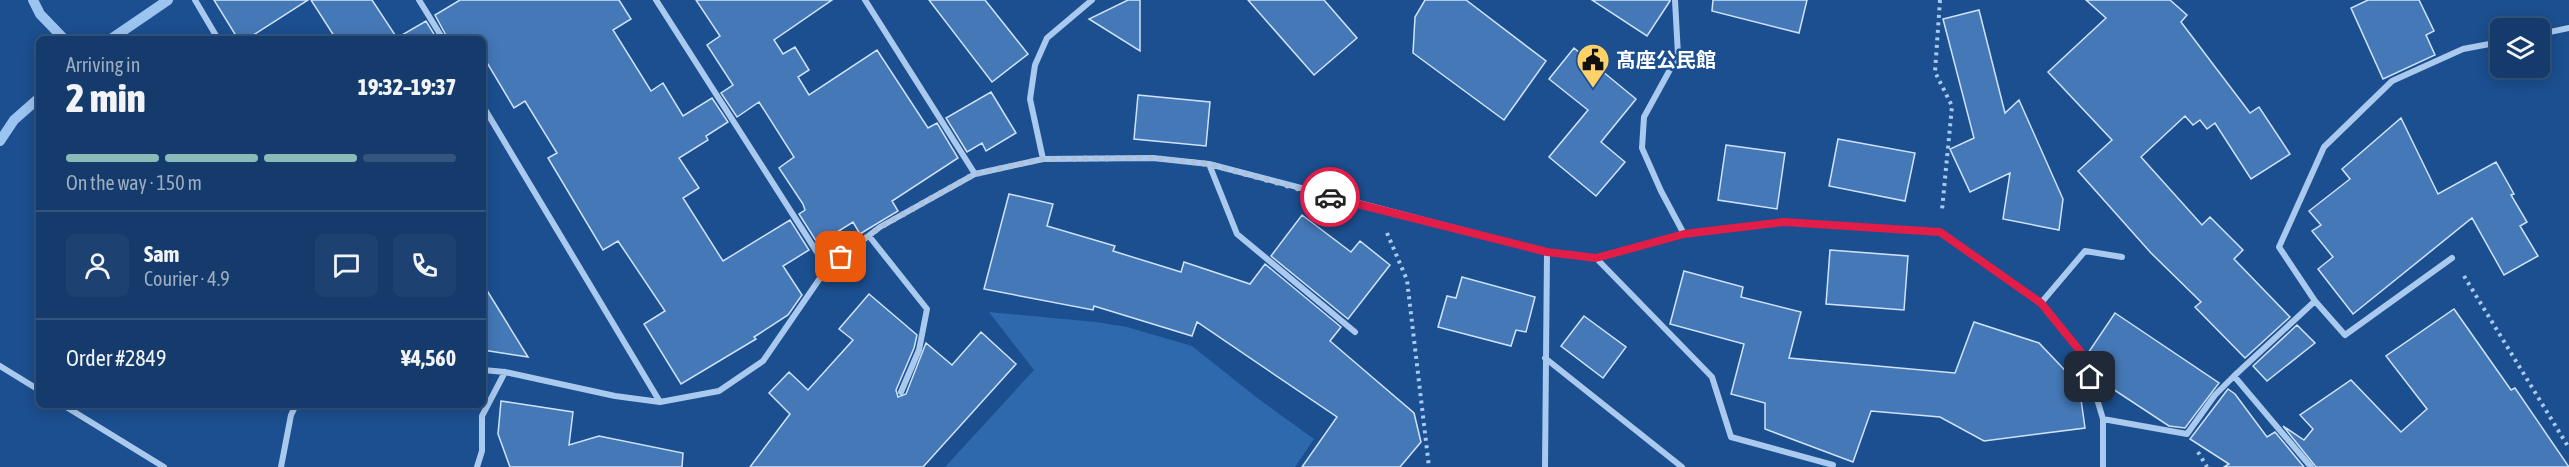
<!DOCTYPE html>
<html lang="en">
<head>
<meta charset="utf-8">
<style>
  :root { --surface:#143b6b; --page:#1d4271; --text:#f1f3f6; --muted:#9dadc1; --line:#33557e; --accent:#8bbbb9 }
  body { margin:0; font-family:"Asap Condensed","Noto Sans JP",sans-serif; background:var(--page); color:var(--text); height:100vh; display:flex; flex-direction:column; font-size:22px; white-space:nowrap }
  * { box-sizing:border-box; margin:0 }
  p { font-size:20px; color:var(--muted) }
  .icon { flex:none; width:33px; height:33px; fill:none; stroke:currentColor; stroke-width:2; stroke-linecap:round; stroke-linejoin:round }
  .map { position:relative; flex:1; overflow:hidden }
  .side { position:absolute; left:36px; top:36px; width:450px; height:372px; display:flex; flex-direction:column; background:var(--surface); border-radius:9px; box-shadow:0 3px 15px #0003,0 0 0 2px var(--line) }
  .side>* { flex:none }
  .fabs { position:absolute; left:2490px; top:18px; display:grid; gap:12px }
  .fabs a { display:grid; place-items:center; width:60px; height:60px; border-radius:9px; background:var(--surface); box-shadow:0 3px 15px #0003,0 0 0 2px var(--line); font-size:30px }
  .pin { position:absolute; display:grid; place-items:center; width:51px; height:51px; color:#fff; margin:-26px; border-radius:12px; box-shadow:0 3px 9px #0006 }
  .courier { position:absolute; display:grid; place-items:center; width:60px; height:60px; margin:-30px; border:4px solid #e11d48; border-radius:50%; background:#fff; color:#222; box-shadow:0 2px 8px #0007 }
  .headline em { font-style:normal; font-weight:800 }
  .headline div { display:flex; flex-direction:column-reverse }
  .headline { display:flex; align-items:center; justify-content:space-between; height:102px; padding:0 30px }
  h1 { font-size:39px; font-weight:800; line-height:45px }
  .bar { display:grid; grid-template-columns:repeat(4,1fr); gap:9px 6px; align-content:center; height:72px; padding:0 30px }
  .bar i { height:8px; border-radius:4px; background:var(--line) }
  .bar .current { background:var(--accent) }
  .bar p { grid-column:span 4 }
  .line { display:flex; align-items:center; gap:15px; padding:0 30px; border-top:2px solid var(--line) }
  .line div { flex:1 }
  .round { display:grid; place-items:center; flex:none; width:63px; height:63px; border-radius:9px; background:var(--page) }
  .map>svg:first-child { display:block }
  .green { fill:#2e69ad }
  .lines { fill:none; stroke-linecap:round; stroke-linejoin:round }
  .stream { stroke:#9cc4f0; stroke-width:10 }
  .building { fill:#4478b7; stroke:#cfe3fa; stroke-width:1.5 }
  .path { stroke:#a9c9ee; stroke-width:4; stroke-dasharray:3 4.5; stroke-linecap:butt }
  .minor { stroke:#a9c9ee; stroke-width:6 }
  .done { stroke:#afc1d8; stroke-width:6; stroke-dasharray:0 10.8 }
  .route { stroke:#e11d48; stroke-width:8 }
  .labels { text-anchor:middle; stroke-width:5; stroke-linejoin:round; paint-order:stroke }
  .poi-label { font-size:20px; font-weight:bold; fill:#fff; stroke:#1b4f8f; text-anchor:start }
</style>
</head>
<body>
<div class="map">
<svg width="2569" height="467" viewBox="0 0 2569 467">
  <rect width="100%" height="100%" fill="#1b4f8f"/>
  <path class="green" d="M989,312L1096,322L1127,327L1192,346L1256,397L1314,439L1295,467H945L1034,370Z"/>
  <g class="lines">
    <path class="stream" d="M33,0L40,14L64,39
      M111,39L168,0
      M0,141L14,120L39,98"/>
  </g>
  <path class="building" d="M214,0H308L247,39H238Z
    M311,0H372L397,38L426,21L437,39H336Z
    M460,0H619L631,19L613,30L651,91L663,83L683,116L712,98L728,122L706,136L708,140L679,158L699,188L683,198L723,261L790,220L809,250L783,266L802,295L788,315L754,337L756,339L681,384L644,324L665,311L618,241L603,250L548,158L557,153L525,101L514,108L483,56V39H448L435,15Z
    M696,0H832L774,40L783,54L795,47L809,70L798,77L809,95L877,50L928,128L937,123L958,158L892,201L898,211L868,229L860,234L853,222L818,244L799,214L805,210L803,204L779,168L794,157L759,102L737,117L721,93L733,85L707,45L720,36Z
    M929,0H985L1028,54L992,82Z
    M1128,0H1140V51L1089,19Z
    M1248,0H1324L1357,38L1314,75Z
    M1425,0H1466L1546,61L1504,120L1413,53L1415,17Z
    M1592,0H1670V1L1647,36Z
    M1713,0H1807L1799,33L1712,11Z
    M2086,0H2170L2187,15L2181,22L2250,113L2259,107L2290,154L2251,179L2215,123L2207,129L2200,120L2193,125L2185,116L2141,157L2202,225L2210,217L2243,250L2234,259L2290,317L2245,358L2195,307L2201,302L2151,253L2078,171L2112,140L2048,72L2106,18Z
    M2368,0H2419L2434,31L2426,35L2435,55L2383,79L2351,8Z
    M1979,10L2005,113L2019,100L2063,199L2059,230L2003,219L2010,173L1970,192L1950,149L1974,138L1943,19Z
    M1574,48L1636,99L1601,142L1625,162L1596,196L1549,157L1588,110L1549,79Z
    M991,92L1016,133L986,151L982,143L967,152L946,118Z
    M1138,95L1210,102L1206,146L1134,139Z
    M2401,118L2438,194L2496,162L2514,194L2511,195L2527,222L2520,226L2538,256L2504,275L2472,218L2353,314L2318,269L2333,257L2312,231L2321,225L2309,211L2350,179L2342,169Z
    M1838,139L1915,153L1905,201L1829,186Z
    M1726,145L1785,153L1777,209L1718,200Z
    M1009,194L1053,204L1047,226L1115,246L1113,251L1181,272L1184,262L1250,284L1265,264L1341,327L1330,341L1414,413L1421,442L1400,467H1302L1337,417L1197,322L1192,336L1094,306L1093,310L984,289Z
    M1302,215L1351,252L1360,241L1390,265L1348,319L1271,256Z
    M1830,250L1908,256L1904,310L1826,304Z
    M1684,271L1743,287L1741,297L1801,312L1789,358L1955,373L1974,322L2039,343L2079,385L2085,428L1984,441L1940,417L1871,411L1853,462L1765,429V403L1731,394L1744,344L1670,324Z
    M1462,277L1535,297L1526,332L1516,330L1511,346L1438,327L1447,296L1456,298Z
    M483,284L528,357L483,350Z
    M869,294L917,335L914,348L896,390L898,397L906,394L926,343L952,365L981,332L1016,364L923,467H750L790,414L769,393L789,372L808,390L853,340L839,329Z
    M2454,309L2511,390L2515,388L2569,467H2316L2283,426L2304,440L2313,429L2300,415L2351,380L2401,432L2427,409L2386,356Z
    M2115,313L2219,383L2185,428L2169,426L2096,378L2088,353Z
    M1584,316L1626,347L1603,378L1561,346Z
    M2297,325L2315,343L2267,381L2253,366Z
    M2228,389L2235,394L2267,437L2275,432L2304,467H2224L2229,464L2190,439Z
    M501,401L573,412L569,445L599,436L683,453L682,467H510L498,434Z"/>
  <g class="lines">
    <path class="path" d="M1940,0L1935,72L1952,106L1942,210
      M1387,233L1407,280L1429,467
      M2464,276L2569,448
      M2198,452L2207,467"/>
    <path class="minor" d="M195,0L218,39
      M419,0L443,39
      M656,0L827,268
      M865,0L975,174
      M1675,0L1678,55L1644,117L1642,148L1661,191L1684,234
      M2540,34L2569,28
      M483,106L660,402
      M1043,159L1030,99L1035,65L1047,38L1092,0
      M1209,164L1237,234L1355,332
      M869,236L927,309L919,350L901,392
      M1596,258L1712,377L1731,437L1833,465L1832,467
      M2315,301L2279,247L2324,147L2392,81L2463,49L2500,42
      M2041,303L2085,251L2122,257
      M1545,358L1682,467
      M0,366L39,390
      M483,370L505,372L615,396L660,402L719,391L763,361L827,268L880,227L975,174L1043,159L1153,158L1209,164L1547,252L1596,258L1684,234L1784,222L1940,232L2041,303L2084,356L2103,419V467
      M2234,376L2315,301L2345,335L2452,258
      M63,405L164,467
      M2103,419L2187,434L2215,395L2234,376L2311,467
      M281,467L291,415L296,405
      M477,467L482,451V416L505,372
      M1545,467L1547,252"/>
  </g>
  <g class="lines">
    <path class="done" d="M841,257L880,227L975,174L1043,159L1153,158L1209,164L1330,197"/>
    <path class="route" d="M1330,197L1547,252L1596,258L1684,234L1784,222L1940,232L2041,303L2084,356L2090,377"/>
  </g>
  <defs>
    <g id="civic-pin" transform="scale(1.725)"><path d="M0 17L-7.5 6A9.5 9.5 0 1 1 7.5 6Z" fill="#ffd166" stroke="#1b4f8f"/><path d="M-.6-6.5H3V-4.5H.6V-3L4-1V1h2V6H-6V1h2V-1L-.6-3ZM-1.2 2.5V6h2.4V2.5Z" fill="#111"/></g>
  </defs>
  <g fill-rule="evenodd">
    <use href="#civic-pin" x="1593" y="60"/>
  </g>
  <g class="labels">
    <g class="poi-label">
      <text x="1616" y="67">髙座公民館</text>
    </g>
  </g>
</svg>
<div class="fabs">
<a><svg class="icon" aria-label="layers" viewBox="0 0 24 24"><path d="M12 4l9 5-9 5-9-5zM3 14l9 5 9-5"/></svg></a>
</div>
<div class="pin" style="left:841px;top:257px;background:#ea580c"><svg class="icon" aria-label="bag" viewBox="0 0 24 24"><path d="M5 8h14l-1 12H6zM9 8a3 3 0 0 1 6 0"/></svg></div>
<div class="pin" style="left:2090px;top:377px;background:#1f2937"><svg class="icon" aria-label="home" viewBox="0 0 24 24"><path d="M3 11l9-7 9 7M6 9v11h12V9"/></svg></div>
<div class="courier" style="left:1330px;top:197px"><svg class="icon" aria-label="car" viewBox="0 0 24 24"><path d="M5 17H2v-5l4-1 3-4h7l3 4 3 1v5h-3M9 17h6M6 11h13"/><circle cx="7" cy="17" r="2"/><circle cx="17" cy="17" r="2"/></svg></div>
<section class="side">
<div class="headline"><div><h1>2 min</h1><p>Arriving in</p></div><em>19:32–19:37</em></div>
<div class="bar"><i class="current"></i><i class="current"></i><i class="current"></i><i></i><p>On the way · 150 m</p></div>
<div class="line" style="height:108px"><a class="round"><svg class="icon" aria-label="person" viewBox="0 0 24 24"><circle cx="12" cy="8" r="4"/><path d="M4 21q1-7 8-7t8 7"/></svg></a><div><b>Sam</b><p>Courier · 4.9</p></div><a class="round"><svg class="icon" aria-label="chat" viewBox="0 0 24 24"><path d="M4 5h16v11H9l-5 4z"/></svg></a><a class="round"><svg class="icon" aria-label="phone" viewBox="0 0 24 24"><path d="M5 4h4l2 5-3 2q2 4 5 5l2-3 5 2v4C11 20 4 13 5 4z"/></svg></a></div>
<div class="line" style="height:78px"><div>Order #2849</div><b>¥4,560</b></div>
</section>
</div>
</body>
</html>
